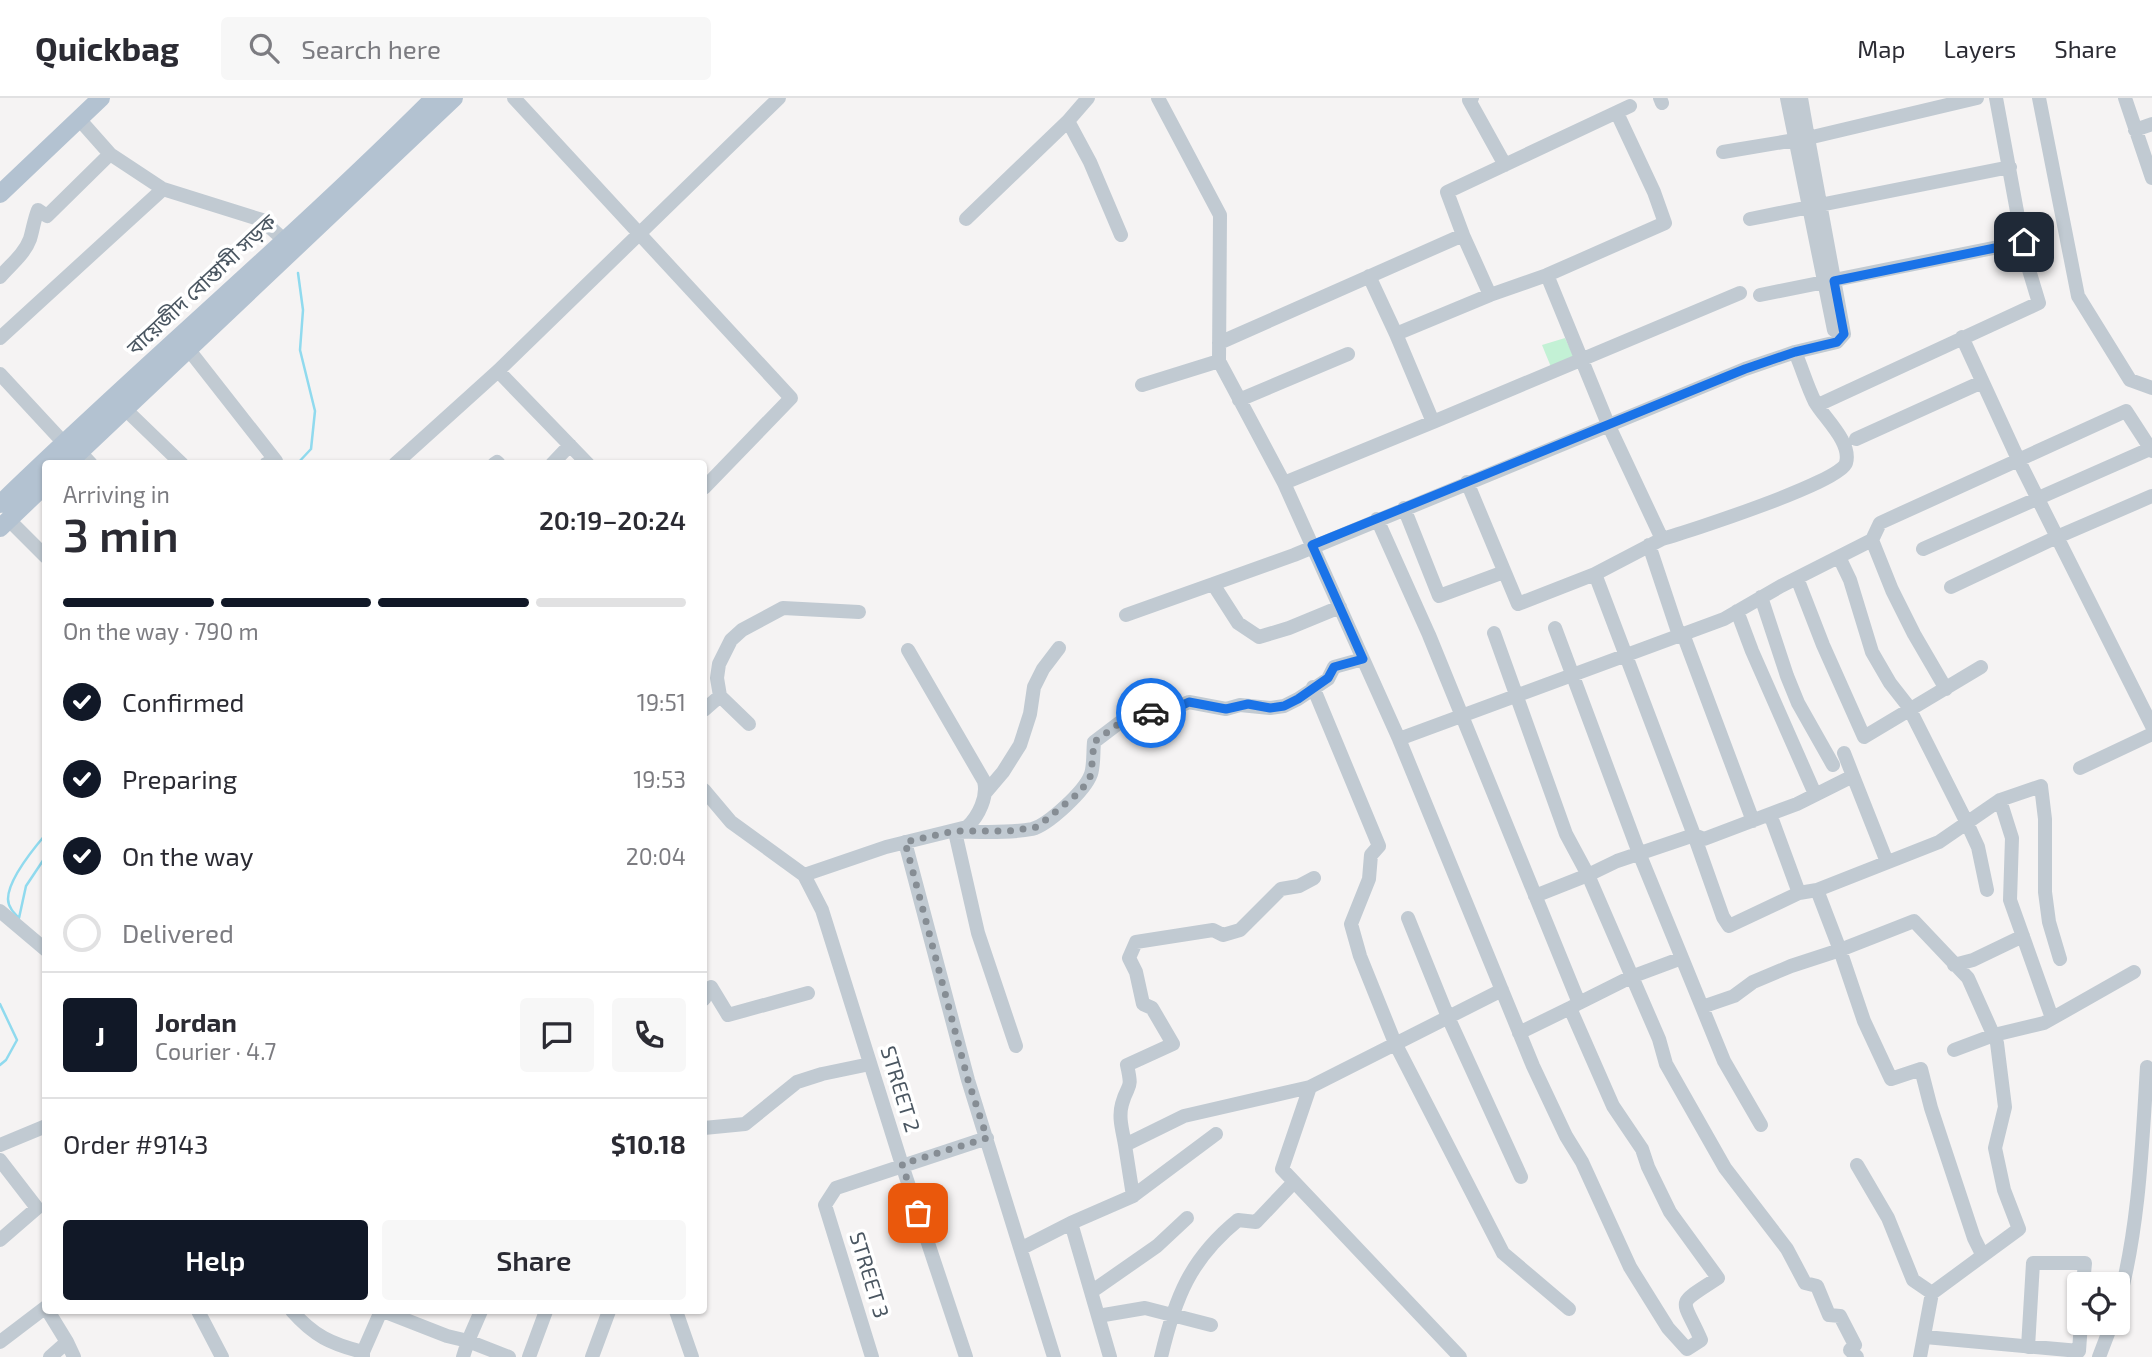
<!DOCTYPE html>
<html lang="en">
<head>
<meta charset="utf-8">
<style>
  :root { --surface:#fff; --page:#f7f7f7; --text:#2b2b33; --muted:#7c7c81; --line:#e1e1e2; --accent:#111827 }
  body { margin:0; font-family:"Exo 2","Noto Sans Bengali",sans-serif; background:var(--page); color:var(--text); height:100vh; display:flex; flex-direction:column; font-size:26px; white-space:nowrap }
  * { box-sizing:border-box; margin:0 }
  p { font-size:23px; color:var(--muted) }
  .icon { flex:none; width:38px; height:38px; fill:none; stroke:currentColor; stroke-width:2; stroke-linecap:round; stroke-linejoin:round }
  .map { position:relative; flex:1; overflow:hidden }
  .drawer { position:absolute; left:42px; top:362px; width:665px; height:854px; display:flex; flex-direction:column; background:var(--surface); border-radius:7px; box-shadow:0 2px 5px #0004 }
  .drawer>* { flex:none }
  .buttons { position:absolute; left:2067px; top:1174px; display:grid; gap:14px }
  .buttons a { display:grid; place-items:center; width:63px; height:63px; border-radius:7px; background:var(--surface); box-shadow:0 2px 5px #0004; font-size:35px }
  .pin { position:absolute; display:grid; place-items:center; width:60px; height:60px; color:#fff; margin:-30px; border-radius:14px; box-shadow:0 4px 10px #0006 }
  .courier { position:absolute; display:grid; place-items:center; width:70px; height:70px; margin:-35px; border:5px solid #1a73e8; border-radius:50%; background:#fff; color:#222; box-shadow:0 2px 9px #0007 }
  .head em { font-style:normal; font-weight:600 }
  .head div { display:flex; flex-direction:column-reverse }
  .head { display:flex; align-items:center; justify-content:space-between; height:119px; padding:0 21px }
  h1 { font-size:46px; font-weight:600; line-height:52px }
  .bar { display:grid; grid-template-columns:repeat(4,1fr); gap:10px 7px; align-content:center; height:84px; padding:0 21px }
  .bar i { height:9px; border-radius:5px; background:var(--line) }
  .bar .current { background:var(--accent) }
  .bar p { grid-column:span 4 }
  .line { display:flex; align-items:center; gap:18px; padding:0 21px; border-top:2px solid var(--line) }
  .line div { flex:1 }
  .round { display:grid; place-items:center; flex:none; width:74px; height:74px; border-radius:7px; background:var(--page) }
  ol { padding:0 21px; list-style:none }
  li { display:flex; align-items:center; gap:21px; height:77px }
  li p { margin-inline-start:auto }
  li .icon { padding:7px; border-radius:50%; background:var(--accent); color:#fff; stroke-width:4 }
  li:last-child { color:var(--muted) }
  li i { width:38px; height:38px; border:4px solid var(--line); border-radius:50% }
  .cta { display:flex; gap:14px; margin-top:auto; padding:14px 21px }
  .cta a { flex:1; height:80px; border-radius:7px; background:var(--accent); color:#fff; font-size:28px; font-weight:600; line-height:80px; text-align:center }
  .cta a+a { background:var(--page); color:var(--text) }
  header { display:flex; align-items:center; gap:42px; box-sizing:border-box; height:98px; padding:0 35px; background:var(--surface); border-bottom:2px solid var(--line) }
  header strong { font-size:33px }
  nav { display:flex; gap:38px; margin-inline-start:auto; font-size:24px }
  .search { width:490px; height:63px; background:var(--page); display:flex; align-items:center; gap:18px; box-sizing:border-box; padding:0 24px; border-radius:7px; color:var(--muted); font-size:26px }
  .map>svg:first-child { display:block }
  .green { fill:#c3f1d5 }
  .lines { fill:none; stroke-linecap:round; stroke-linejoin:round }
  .stream { stroke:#90daee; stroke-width:2.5 }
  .minor { stroke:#c1cad2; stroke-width:14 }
  .major { stroke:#b3c2d1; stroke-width:18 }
  .done { stroke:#868d94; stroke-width:7; stroke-dasharray:0 12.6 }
  .route { stroke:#1a73e8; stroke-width:9 }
  .labels { text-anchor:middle; stroke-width:7; stroke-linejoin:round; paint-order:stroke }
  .street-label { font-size:21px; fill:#4a5661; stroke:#fff }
</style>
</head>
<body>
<header>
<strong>Quickbag</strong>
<div class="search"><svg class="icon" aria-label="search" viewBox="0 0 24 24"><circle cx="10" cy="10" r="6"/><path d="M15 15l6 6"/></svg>Search here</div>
<nav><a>Map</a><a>Layers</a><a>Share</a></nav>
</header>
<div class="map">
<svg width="2152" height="1259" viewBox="0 0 2152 1259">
  <rect width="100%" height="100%" fill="#f5f3f3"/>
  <path class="green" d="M1565,240L1574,259L1551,269L1542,247Z"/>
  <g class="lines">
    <path class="stream" d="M297,366L311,351L315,313L300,252L303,212L298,175
      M46,736C34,750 8,782 8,801C8,809 14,815 19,820L26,788L46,758
      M0,906L17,942L6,962L0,967"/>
    <path class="minor" d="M514,0L791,300L704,390
      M1158,0L1220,117L1219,263L1284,385L1399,641L1533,968L1566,1038L1582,1064L1630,1169L1668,1230L1687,1251L1701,1242C1682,1198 1674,1209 1718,1180L1670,1114L1648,1069L1642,1051L1613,1008L1570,910L1579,905
      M1472,0L1469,2L1505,67
      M1660,0L1662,5
      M1787,0L1834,232
      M1801,0L1808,40
      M2039,0L2078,198L2130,282L2152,290
      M2125,0L2152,80
      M79,21L110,56L163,91L262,122L284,142
      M1068,23L1090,64L1121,137
      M2135,32L2152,26
      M1723,54L1795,42
      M966,121L1068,23L1088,0
      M1750,121L2010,69
      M1463,137L1490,197
      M1547,177L1665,125L1654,94L1617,15
      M1369,178L1396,236L1490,197L1547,177L1608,326L1662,441L1595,476
      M0,179C10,167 24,157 30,141C33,131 34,122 38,112L47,118L110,56
      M1760,197L2023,144
      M1962,239L2018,361L2057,439L2152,398
      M0,240L163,91
      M1219,245L1463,137L1447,94L1630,8
      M189,252L276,363L266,366
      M498,273L588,366
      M0,276L63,344
      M1142,287L1219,263
      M1239,302L1348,256
      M1818,307L2039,205L2026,162L1996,0
      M125,311L182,366
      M1433,324L1740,195
      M1856,341L1982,284
      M80,354L91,366
      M395,366L498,273L779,0
      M494,366L497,364L499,366
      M552,366L570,347
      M1467,384L1518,506L1595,476L1694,737L1723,819L1729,828L1799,795L1817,792L1939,744L2000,702L2041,688L2045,721V794L2049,824L2060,861
      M1284,385L1433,324L1396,236
      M1404,410L1439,498L1504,474
      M8,421L46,459
      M1377,421L1429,537L1579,905L1631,879L1682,860L1724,963L1761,1027
      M1662,441C1687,434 1841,384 1846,365C1852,344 1824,320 1815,304C1807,288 1802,270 1795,254
      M1872,442L1880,425L2126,313L2152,353
      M1649,447L1679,537
      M1923,451L2152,350
      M1839,459L1850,482L1872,554L1890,585L1908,608L1967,725L1978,749L1987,792
      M1797,480L1823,547L1864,639L1981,569
      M1213,486L1294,457L1745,271L1795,254L1837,244L1844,236L1808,40L1977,0
      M1951,489L2057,439L2152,628
      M1761,499L1787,578L1798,605L1833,667
      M1737,513L1752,553L1815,696
      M1126,517L1213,486L1238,525L1259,539L1289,530L1340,509
      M1555,530L1639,755L1682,860
      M1494,535L1566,736L1588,777L1617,763L1694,737L1704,741L1770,716L1799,795
      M1683,536L1753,723
      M1313,589L1379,748L1371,757L1369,781L1351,826L1360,858L1395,945L1503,1155L1569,1211
      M704,612L720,598
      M749,626L720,598L717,580L719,566L731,542L742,532L783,510L859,514
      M1399,641L1724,521L1781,488L1872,442L1892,492L1914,536L1946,591
      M2080,670L2152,636
      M1853,678L1887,764
      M704,692L731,724L804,777L886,749L967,729C979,718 988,698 984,683L908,552
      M986,694L1003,674L1020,647L1030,616L1034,589L1043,571L1059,550
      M2000,702L2012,740L2010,802L2052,920
      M1770,716L1797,706L1853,678L1844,655
      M905,744L968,982L1054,1259
      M804,777L822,812L902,1067L966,1259
      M1817,792L1840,852L1914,823L1968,880L1997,945L2005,1009L1995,1050L2004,1092L2019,1131L1932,1195L1913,1182L1888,1120L1857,1067
      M1535,798L1588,777L1659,941L1666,966L1725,1070L1787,1151L1805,1185L1817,1188L1829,1217L1840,1218L1855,1247L1850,1252L1857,1259
      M0,813L46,852
      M1408,820L1448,919L1521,1079
      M1954,867L1973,862L2023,838
      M704,901L711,889L728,917L808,895
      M1702,909L1734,898L1753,884L1791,868L1840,852L1864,923L1891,981L1921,971L1931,1010L1974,1140L1982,1156
      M1519,935L1570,910
      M1016,948L978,835L955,734C980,733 1007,736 1032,731C1048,727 1085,693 1091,676C1094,667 1093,654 1094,644L1123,622L1143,616L1168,613L1189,604L1226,611L1240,607L1270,610L1284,608L1298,601L1328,581L1334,569L1363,561
      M1954,952L1994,937L2044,925L2134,874
      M1310,989L1282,1071L1460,1259
      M704,1030L745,1026L797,984L822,976L870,966
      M0,1047L46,1028
      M1125,1047C1123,1034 1118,1020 1122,1006C1128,984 1133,994 1127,967L1173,946L1152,910L1143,906L1136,874L1129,860L1136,844L1213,832L1223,837L1240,832L1281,791L1299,788L1314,780
      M0,1062L37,1110L0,1142
      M1133,1098L1216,1036
      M1071,1125L1110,1259
      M1022,1150L1071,1125L1133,1098L1125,1047L1184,1018L1310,989L1502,892
      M1091,1194L1157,1148L1187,1120
      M2118,1207C2139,1130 2142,1049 2147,969
      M48,1213L67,1244L50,1259
      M198,1213L222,1259
      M292,1213C314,1238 331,1246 363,1254V1259
      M383,1213L447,1238L468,1243L481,1213
      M676,1213L692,1259
      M1098,1218L1145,1210L1211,1227
      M1925,1239L2079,1253L2081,1225
      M0,1244L46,1209
      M67,1244L74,1259
      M2028,1249L2033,1165H2085L2083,1186
      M363,1254L381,1213
      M463,1259L468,1243L509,1259
      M529,1259L546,1213
      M592,1259L609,1213
      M872,1259L825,1107L836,1090L987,1040
      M1161,1259C1175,1200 1190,1161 1238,1122L1256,1124L1294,1084
      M1920,1259L1932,1195
      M2099,1259L2112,1225"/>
    <path class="major" d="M0,96L101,0
      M67,366L454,0
      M0,406C142,268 294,140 434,0
      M0,430L46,386"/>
  </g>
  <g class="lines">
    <path class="done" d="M918,1115L902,1066L987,1040L968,982L905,744L955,733H1008L1037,729L1081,693L1091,677L1094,644L1124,622L1151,615"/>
    <path class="route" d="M1151,615L1168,614L1189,604L1226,611L1248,606L1270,610L1284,608L1298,601L1328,580L1334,569L1363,561L1312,447L1745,271L1795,254L1837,244L1844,236L1834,183L2024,144"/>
  </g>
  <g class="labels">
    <g class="street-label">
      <text transform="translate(202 187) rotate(-43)" y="7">বায়েজীদ বোস্তামী সড়ক</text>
      <text transform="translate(900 991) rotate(73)" y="7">STREET 2</text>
      <text transform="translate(869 1177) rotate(73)" y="7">STREET 3</text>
    </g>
  </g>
</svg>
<div class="buttons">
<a><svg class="icon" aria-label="locate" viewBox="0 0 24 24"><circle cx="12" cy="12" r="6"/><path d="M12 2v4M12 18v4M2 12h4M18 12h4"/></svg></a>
</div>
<div class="pin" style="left:918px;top:1115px;background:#ea580c"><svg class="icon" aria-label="bag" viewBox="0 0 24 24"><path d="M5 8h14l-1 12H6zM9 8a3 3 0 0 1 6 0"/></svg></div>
<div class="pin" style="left:2024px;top:144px;background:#1f2937"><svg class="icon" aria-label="home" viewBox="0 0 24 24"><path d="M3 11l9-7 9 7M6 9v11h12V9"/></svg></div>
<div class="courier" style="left:1151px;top:615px"><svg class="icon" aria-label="car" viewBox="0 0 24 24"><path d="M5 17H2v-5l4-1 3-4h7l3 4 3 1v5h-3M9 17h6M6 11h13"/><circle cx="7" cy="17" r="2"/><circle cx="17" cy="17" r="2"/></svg></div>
<section class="drawer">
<div class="head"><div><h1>3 min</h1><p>Arriving in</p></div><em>20:19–20:24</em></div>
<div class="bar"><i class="current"></i><i class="current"></i><i class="current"></i><i></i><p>On the way · 790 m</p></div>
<ol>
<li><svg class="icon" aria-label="check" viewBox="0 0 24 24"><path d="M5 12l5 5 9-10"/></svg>Confirmed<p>19:51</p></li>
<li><svg class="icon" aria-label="check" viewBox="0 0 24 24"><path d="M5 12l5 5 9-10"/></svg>Preparing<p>19:53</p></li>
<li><svg class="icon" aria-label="check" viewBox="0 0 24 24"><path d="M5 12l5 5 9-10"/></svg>On the way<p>20:04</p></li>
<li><i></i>Delivered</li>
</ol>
<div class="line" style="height:126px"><b class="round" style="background:var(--accent);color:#fff">J</b><div><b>Jordan</b><p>Courier · 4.7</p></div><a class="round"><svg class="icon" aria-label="chat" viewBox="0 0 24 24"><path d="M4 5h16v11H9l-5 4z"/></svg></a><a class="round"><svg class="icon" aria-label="phone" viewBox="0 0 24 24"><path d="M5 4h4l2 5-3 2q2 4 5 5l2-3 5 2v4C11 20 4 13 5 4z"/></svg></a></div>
<div class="line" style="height:91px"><div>Order #9143</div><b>$10.18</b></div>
<div class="cta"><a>Help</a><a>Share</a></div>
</section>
</div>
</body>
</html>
